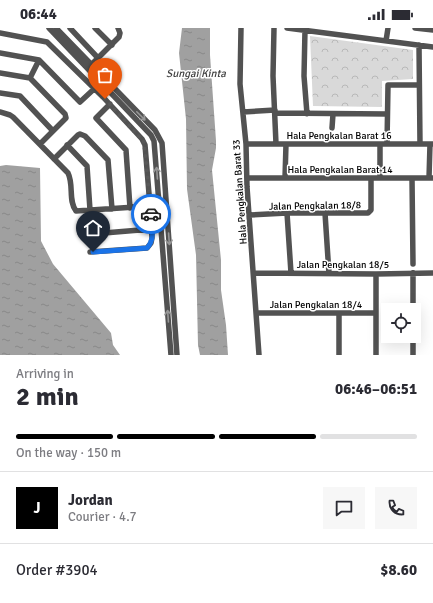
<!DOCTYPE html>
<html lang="en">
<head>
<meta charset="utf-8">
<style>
  :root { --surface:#fff; --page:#f7f7f7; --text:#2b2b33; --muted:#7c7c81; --line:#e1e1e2; --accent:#000 }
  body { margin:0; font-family:Signika,sans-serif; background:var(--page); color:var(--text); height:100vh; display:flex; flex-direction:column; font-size:15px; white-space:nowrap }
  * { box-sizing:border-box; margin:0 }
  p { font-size:13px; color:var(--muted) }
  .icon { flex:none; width:22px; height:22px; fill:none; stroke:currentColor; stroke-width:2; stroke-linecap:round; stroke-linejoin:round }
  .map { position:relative; height:327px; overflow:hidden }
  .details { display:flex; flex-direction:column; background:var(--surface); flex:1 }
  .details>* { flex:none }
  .buttons { position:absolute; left:381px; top:275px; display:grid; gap:8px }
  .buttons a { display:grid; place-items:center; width:40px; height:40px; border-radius:0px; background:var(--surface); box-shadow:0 4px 16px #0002; font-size:20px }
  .pin { position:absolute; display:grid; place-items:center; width:34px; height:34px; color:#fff; margin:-41px -17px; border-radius:50% 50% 50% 0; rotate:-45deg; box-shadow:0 0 4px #0007 }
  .pin .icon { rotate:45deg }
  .courier { position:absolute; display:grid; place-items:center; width:40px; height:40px; margin:-20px; border:3px solid #1a73e8; border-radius:50%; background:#fff; color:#222; box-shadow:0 1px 5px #0007 }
  .overview em { font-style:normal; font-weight:800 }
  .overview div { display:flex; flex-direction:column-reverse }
  .overview { display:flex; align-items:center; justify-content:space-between; height:68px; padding:0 16px }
  h1 { font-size:26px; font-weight:800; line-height:30px }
  .bar { display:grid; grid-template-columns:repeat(4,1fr); gap:6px 4px; align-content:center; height:48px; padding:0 16px }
  .bar i { height:5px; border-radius:3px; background:var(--line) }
  .bar .on { background:var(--accent) }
  .bar p { grid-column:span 4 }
  .line { display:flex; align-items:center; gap:10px; padding:0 16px; border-top:1px solid var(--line) }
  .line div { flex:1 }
  .round { display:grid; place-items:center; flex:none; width:42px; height:42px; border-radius:0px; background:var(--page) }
  .status { display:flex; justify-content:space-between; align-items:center; height:28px; padding:0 20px; background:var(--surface); direction:ltr }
  .status svg { height:11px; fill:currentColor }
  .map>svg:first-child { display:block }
  .park { fill:url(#park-crowns) }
  .water { fill:url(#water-ripples) }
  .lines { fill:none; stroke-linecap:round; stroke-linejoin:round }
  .minor { stroke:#525252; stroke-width:5.5 }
  .oneway { stroke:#979797 }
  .done { stroke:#595959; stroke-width:4; stroke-dasharray:0 7.2 }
  .route { stroke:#1a73e8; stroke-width:5 }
  .labels { text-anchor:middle; stroke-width:3; stroke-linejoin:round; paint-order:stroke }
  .street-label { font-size:10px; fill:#000; stroke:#fff }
  .water-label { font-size:11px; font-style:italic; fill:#414141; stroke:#fff }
</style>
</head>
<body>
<div class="status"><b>06:44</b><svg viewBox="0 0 49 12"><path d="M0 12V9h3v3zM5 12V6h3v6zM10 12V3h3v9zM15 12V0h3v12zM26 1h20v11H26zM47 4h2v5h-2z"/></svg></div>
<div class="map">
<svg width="433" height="327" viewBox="0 0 433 327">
  <defs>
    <pattern id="park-crowns" width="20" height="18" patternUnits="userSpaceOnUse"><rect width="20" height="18" fill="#d9d9d9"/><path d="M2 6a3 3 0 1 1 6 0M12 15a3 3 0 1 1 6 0" fill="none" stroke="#b8b8b8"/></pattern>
    <pattern id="water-ripples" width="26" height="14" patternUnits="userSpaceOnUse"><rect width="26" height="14" fill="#a0a0a0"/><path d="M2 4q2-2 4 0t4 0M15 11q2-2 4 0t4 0" fill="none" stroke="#888"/></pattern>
  </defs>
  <rect width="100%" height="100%" fill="#fff"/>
  <path class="park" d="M310,8L413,22V51L382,53V79L313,78Z"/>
  <path class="water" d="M182,0H210V27L216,113V120L212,142L221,232V262L226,297L228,327H200L198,317L196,227L187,161L186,91L179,25Z
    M6,137L40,140L41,213L53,236L111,305L113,317L120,327H0V138Z"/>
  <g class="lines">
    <path class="minor" d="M49,0L151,107L154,113L171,327
      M56,0L155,102L162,115L177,327
      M70,0L98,30
      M95,0L112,17
      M241,0L240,56L246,116L247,159L259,327
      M274,0L273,48L276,116
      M287,0L433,19
      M415,0L433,2
      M305,2L304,48L307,86
      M0,5L47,14L103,69L142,111L145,117L150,178L76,183C68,173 74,157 68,145L13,89L10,87L0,84
      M386,13L388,0
      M419,17L420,116
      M0,25L39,32L80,74L94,61
      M91,37L119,9L120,5L118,0
      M0,45L30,50L65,86L66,90L40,116
      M30,50L39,32
      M0,65L20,68L53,103
      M110,76L96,90L126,122L130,180
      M243,84L275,82
      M275,85L387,86
      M332,100L333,86
      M246,116H433
      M387,116L388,57H419
      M67,117L87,138L90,182
      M54,131L78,107L80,106L85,108L108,132L112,181
      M247,150H433
      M285,150L286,116
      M380,150V116
      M412,150L413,236
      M429,150L430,116
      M287,185L291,245
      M325,185L329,246
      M249,187L287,185H368L371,182V150
      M90,224L147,220L151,215L152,210L150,178
      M93,224L92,206L152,201
      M254,245L376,246L433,245
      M413,245V282
      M376,246V327
      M257,285H376
      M339,285V327
      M413,308V327"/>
  </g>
  <defs><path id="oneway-shaft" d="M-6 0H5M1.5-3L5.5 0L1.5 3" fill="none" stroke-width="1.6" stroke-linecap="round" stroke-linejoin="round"/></defs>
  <g class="oneway">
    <use href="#oneway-shaft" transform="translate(141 88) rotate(45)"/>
    <use href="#oneway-shaft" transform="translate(157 145) rotate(-94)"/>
    <use href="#oneway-shaft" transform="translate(169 211) rotate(86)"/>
    <use href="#oneway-shaft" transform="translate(168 288) rotate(-94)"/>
  </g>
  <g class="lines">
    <path class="done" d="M105,71L144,114L151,186"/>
    <path class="route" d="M93,224L147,220C156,211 151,197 151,186"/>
  </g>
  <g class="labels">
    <g class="street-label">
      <text x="339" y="111">Hala Pengkalan Barat 16</text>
      <text x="340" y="145">Hala Pengkalan Barat 14</text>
      <text transform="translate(239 164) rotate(-94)" y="4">Hala Pengkalan Barat 33</text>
      <text transform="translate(315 177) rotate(-1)" y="4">Jalan Pengkalan 18/8</text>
      <text x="343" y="240">Jalan Pengkalan 18/5</text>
      <text x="316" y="280">Jalan Pengkalan 18/4</text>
    </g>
    <g class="water-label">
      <text x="196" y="49">Sungai Kinta</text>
    </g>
  </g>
</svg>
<div class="buttons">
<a><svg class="icon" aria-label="locate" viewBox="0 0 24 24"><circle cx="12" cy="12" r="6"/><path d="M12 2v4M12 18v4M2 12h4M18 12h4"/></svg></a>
</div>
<div class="pin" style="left:105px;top:71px;background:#ea580c"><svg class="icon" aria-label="bag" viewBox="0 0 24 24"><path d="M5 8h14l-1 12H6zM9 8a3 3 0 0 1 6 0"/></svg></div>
<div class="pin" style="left:93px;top:224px;background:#1f2937"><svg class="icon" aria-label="home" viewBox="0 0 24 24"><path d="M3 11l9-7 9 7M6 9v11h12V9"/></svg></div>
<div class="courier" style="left:151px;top:186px"><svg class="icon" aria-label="car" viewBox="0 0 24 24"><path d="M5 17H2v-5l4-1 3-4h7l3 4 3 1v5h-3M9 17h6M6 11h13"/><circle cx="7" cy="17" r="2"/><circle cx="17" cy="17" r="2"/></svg></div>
</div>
<section class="details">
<div class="overview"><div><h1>2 min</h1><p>Arriving in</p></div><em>06:46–06:51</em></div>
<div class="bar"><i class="on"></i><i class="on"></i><i class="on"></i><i></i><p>On the way · 150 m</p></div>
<div class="line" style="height:72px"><b class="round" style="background:var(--accent);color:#fff">J</b><div><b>Jordan</b><p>Courier · 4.7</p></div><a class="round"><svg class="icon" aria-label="chat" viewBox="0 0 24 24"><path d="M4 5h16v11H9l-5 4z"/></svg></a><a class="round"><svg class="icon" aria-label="phone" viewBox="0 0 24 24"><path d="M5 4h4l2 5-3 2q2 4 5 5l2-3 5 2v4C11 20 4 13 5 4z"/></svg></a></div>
<div class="line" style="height:52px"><div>Order #3904</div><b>$8.60</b></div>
</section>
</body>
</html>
